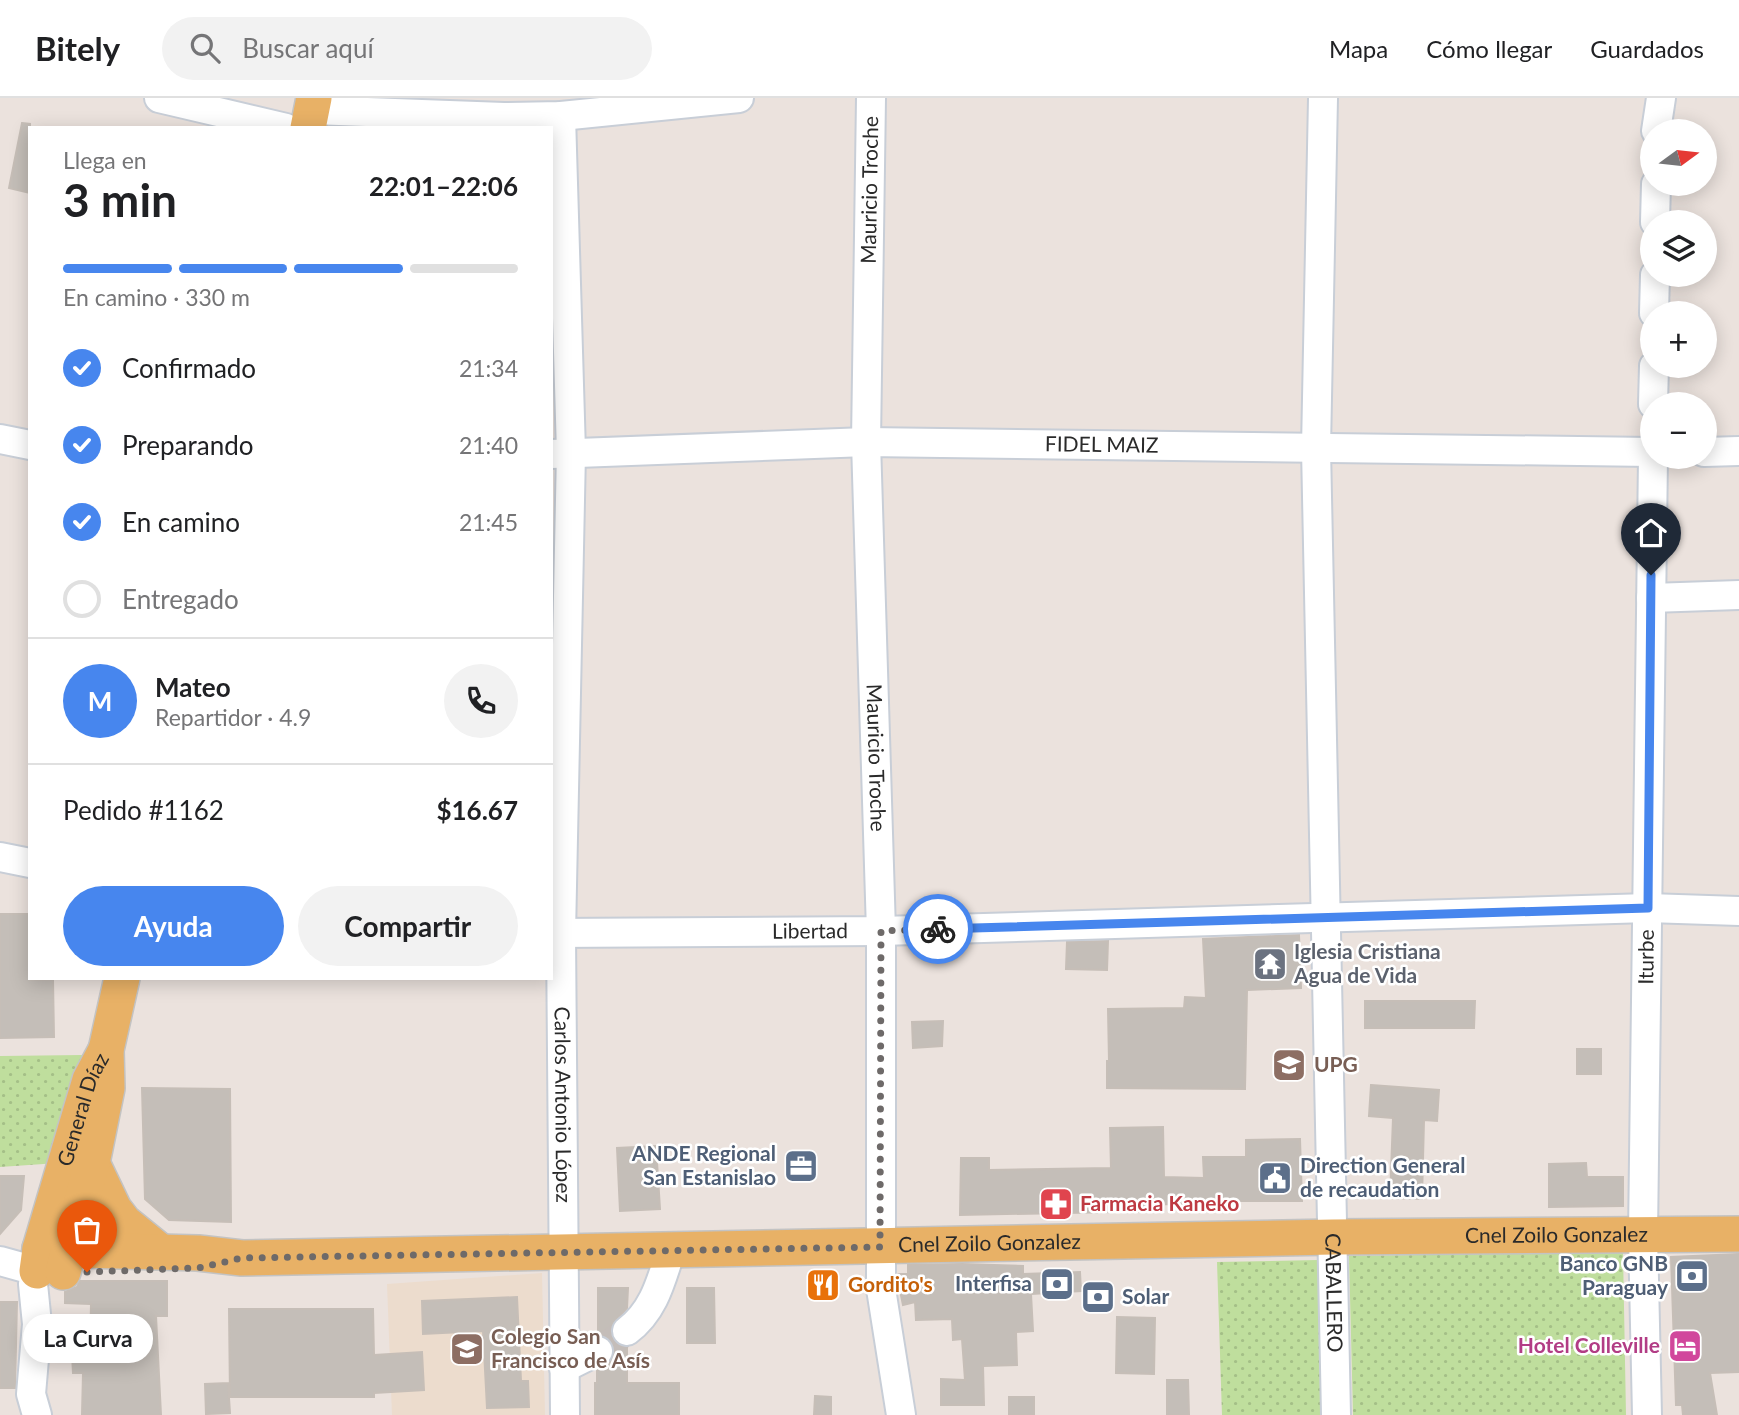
<!DOCTYPE html>
<html lang="es">
<head>
<meta charset="utf-8">
<style>
  :root { --surface:#fff; --page:#f2f2f2; --text:#202124; --muted:#757577; --line:#e0e0e0; --accent:#4786ee }
  body { margin:0; font-family:Lato,sans-serif; background:var(--page); color:var(--text); height:100vh; display:flex; flex-direction:column; font-size:26px; white-space:nowrap }
  * { box-sizing:border-box; margin:0 }
  p { font-size:23px; color:var(--muted) }
  .icon { flex:none; width:38px; height:38px; fill:none; stroke:currentColor; stroke-width:2; stroke-linecap:round; stroke-linejoin:round }
  .map { position:relative; flex:1; overflow:hidden }
  .sheet { position:absolute; left:28px; top:28px; width:525px; height:854px; display:flex; flex-direction:column; background:var(--surface); border-radius:0px; box-shadow:0 4px 18px #0003 }
  .sheet>* { flex:none }
  .needle { width:46px; rotate:75deg }
  .tools { position:absolute; left:1640px; top:21px; display:grid; gap:14px }
  .tools a { display:grid; place-items:center; width:77px; height:77px; border-radius:50%; background:var(--surface); box-shadow:0 4px 18px #0003; font-size:35px }
  .pin { position:absolute; display:grid; place-items:center; width:60px; height:60px; color:#fff; margin:-72px -30px; border-radius:50% 50% 50% 0; rotate:-45deg; box-shadow:0 0 7px #0007 }
  .pin .icon { rotate:45deg }
  .courier { position:absolute; display:grid; place-items:center; width:70px; height:70px; margin:-35px; border:5px solid #4786ee; border-radius:50%; background:#fff; color:#222; box-shadow:0 2px 9px #0007 }
  .bubble { position:absolute; height:49px; border-radius:24px; background:var(--surface); box-shadow:0 4px 18px #0003; font-size:23px; font-weight:700; line-height:49px; text-align:center }
  .head em { font-style:normal; font-weight:700 }
  .head div { display:flex; flex-direction:column-reverse }
  .head { display:flex; align-items:center; justify-content:space-between; height:119px; padding:0 35px }
  h1 { font-size:46px; font-weight:700; line-height:52px }
  .bar { display:grid; grid-template-columns:repeat(4,1fr); gap:10px 7px; align-content:center; height:84px; padding:0 35px }
  .bar i { height:9px; border-radius:5px; background:var(--line) }
  .bar .current { background:var(--accent) }
  .bar p { grid-column:span 4 }
  .line { display:flex; align-items:center; gap:18px; padding:0 35px; border-top:2px solid var(--line) }
  .line div { flex:1 }
  .round { display:grid; place-items:center; flex:none; width:74px; height:74px; border-radius:37px; background:var(--page) }
  ol { padding:0 35px; list-style:none }
  li { display:flex; align-items:center; gap:21px; height:77px }
  li p { margin-inline-start:auto }
  li .icon { padding:7px; border-radius:50%; background:var(--accent); color:#fff; stroke-width:4 }
  li:last-child { color:var(--muted) }
  li i { width:38px; height:38px; border:4px solid var(--line); border-radius:50% }
  .button { display:flex; gap:14px; margin-top:auto; padding:14px 35px }
  .button a { flex:1; height:80px; border-radius:42px; background:var(--accent); color:#fff; font-size:28px; font-weight:700; line-height:80px; text-align:center }
  .button a+a { background:var(--page); color:var(--text) }
  header { display:flex; align-items:center; gap:42px; box-sizing:border-box; height:98px; padding:0 35px; background:var(--surface); border-bottom:2px solid var(--line) }
  header strong { font-size:33px }
  nav { display:flex; gap:38px; margin-inline-start:auto; font-size:24px }
  .search { width:490px; height:63px; background:var(--page); display:flex; align-items:center; gap:18px; box-sizing:border-box; padding:0 24px; border-radius:38px; color:var(--muted); font-size:26px }
  .map>svg:first-child { display:block }
  .education { fill:#ecdccd }
  .green { fill:url(#green-dots) }
  .building { fill:#c4beb8; stroke:#c6beb7; stroke-width:2 }
  .lines { fill:none; stroke-linecap:round; stroke-linejoin:round }
  .minor-tunnel { stroke:#c4bdb9; stroke-width:28; stroke-dasharray:28 14; stroke-linecap:butt }
  .minor-casing { stroke:#c8ced7; stroke-width:32 }
  .major-casing { stroke:#c3c3c3; stroke-width:38 }
  .minor { stroke:#fff; stroke-width:28 }
  .major { stroke:#e8b166; stroke-width:35 }
  .done { stroke:#6e6a69; stroke-width:7; stroke-dasharray:0 12.6 }
  .route { stroke:#4786ee; stroke-width:9 }
  .labels { text-anchor:middle; stroke-width:5; stroke-linejoin:round; paint-order:stroke }
  .street-label { font-size:21px; fill:#2a2a2a; stroke:#fff }
  .worship-label { font-size:21px; font-weight:bold; fill:#5b616d; stroke:#fff; text-anchor:start }
  .education-label { font-size:21px; font-weight:bold; fill:#785e54; stroke:#fff; text-anchor:start }
  .service-label { font-size:21px; font-weight:bold; fill:#4e5e75; stroke:#fff; text-anchor:end }
  .health-label { font-size:21px; font-weight:bold; fill:#be3a42; stroke:#fff; text-anchor:start }
  .food-label { font-size:21px; font-weight:bold; fill:#c56008; stroke:#fff; text-anchor:start }
  .hotel-label { font-size:21px; font-weight:bold; fill:#b23c85; stroke:#fff; text-anchor:end }
</style>
</head>
<body>
<header>
<strong>Bitely</strong>
<div class="search"><svg class="icon" aria-label="search" viewBox="0 0 24 24"><circle cx="10" cy="10" r="6"/><path d="M15 15l6 6"/></svg>Buscar aquí</div>
<nav><a>Mapa</a><a>Cómo llegar</a><a>Guardados</a></nav>
</header>
<div class="map">
<svg width="1739" height="1317" viewBox="0 0 1739 1317">
  <defs>
    <pattern id="green-dots" width="8" height="8" patternUnits="userSpaceOnUse" patternTransform="scale(1.75)"><rect width="8" height="8" fill="#bfde9d"/><path d="M2 2h.1M6 6h.1" fill="none" stroke="#a4bf87" stroke-width="1.8" stroke-linecap="round"/></pattern>
  </defs>
  <rect width="100%" height="100%" fill="#ebe2dd"/>
  <path class="education" d="M542,1175L545,1317H392L387,1186Z"/>
  <path class="green" d="M82,957L58,1065L0,1069V958Z
    M1623,1154L1626,1317H1353L1349,1158Z
    M1318,1162L1323,1317H1222L1217,1164Z"/>
  <path class="building" d="M22,25L30,26V95L9,90Z
    M0,816H30V882H53L54,939L0,940Z
    M1299,837L1301,890L1247,892L1245,991L1107,990V963H1109L1108,911L1184,910L1185,899L1206,900L1203,841Z
    M1108,843L1107,872L1066,871L1067,844Z
    M1365,903H1475L1474,930H1365Z
    M943,923L942,948L913,950L912,924Z
    M1577,951H1601V976H1577Z
    M1371,987L1439,992L1437,1023L1424,1022L1422,1101L1390,1100L1393,1020L1369,1018Z
    M142,990L230,991L231,1124L169,1122L145,1101Z
    M1163,1029L1164,1079L1204,1080L1203,1059H1246V1042L1300,1041L1302,1103H1200L1199,1107L1164,1106V1113L960,1117L961,1060H989V1072L1111,1070L1110,1030Z
    M656,1048L660,1111L620,1113L617,1050Z
    M1586,1065L1587,1079H1623V1108L1549,1109V1066Z
    M0,1078H24L21,1112L0,1136Z
    M1739,1156V1274L1710,1275L1717,1317H1683L1682,1307H1676L1671,1159Z
    M962,1166L1023,1168V1176L1080,1174L1081,1193L1031,1196L1033,1233L1016,1234L1017,1267L983,1268L984,1307H941V1281L965,1282L962,1241L953,1242L952,1221L916,1222L915,1204L903,1207L898,1183V1176H908V1167Z
    M80,1183H167V1218H156L161,1317H82L83,1275H73L72,1256H90L91,1206L65,1205V1194L77,1189Z
    M598,1190H628L627,1210L612,1227L611,1235L615,1244L627,1249V1285H679V1317H595V1285H597V1272L611,1263L615,1253L613,1246L608,1240L598,1237Z
    M687,1190H714L715,1245H687Z
    M517,1199L521,1283H528L529,1309L487,1310L483,1233L423,1236L422,1203Z
    M0,1204H17L15,1290H0Z
    M229,1211H373L374,1257L422,1254L424,1292L374,1295V1299H230Z
    M1117,1219L1155,1220L1154,1276L1116,1275Z
    M1167,1282H1188L1189,1317H1167Z
    M228,1285L230,1315L206,1316L205,1286Z
    M815,1298L831,1299V1317H814Z
    M1009,1299H1034V1317H1009Z"/>
  <g class="lines">
    <path class="minor-tunnel" d="M598,1253L627,1233"/>
    <g class="minor-casing">
      <g id="minor">
        <path d="M159,0L286,30"/>
        <path id="s1" d="M871,0L866,344L881,833V1191L901,1317"/>
        <path id="s2" d="M1323,0L1316,350L1336,1317"/>
        <path d="M312,12L504,19L561,18L739,0"/>
        <path id="s3" d="M561,18L571,354L561,836L565,1317"/>
        <path d="M1656,33L1661,0"/>
        <path d="M1655,124L1656,86"/>
        <path d="M1654,215L1655,177"/>
        <path d="M1653,306L1654,268"/>
        <path d="M0,341L30,347"/>
        <path d="M1704,354L1739,353"/>
        <path id="s4" d="M551,356L866,344L1652,354"/>
        <path d="M1651,500L1739,497"/>
        <path d="M0,759L30,765"/>
        <path id="s5" d="M551,835L881,833L1648,810L1739,813"/>
        <path d="M0,1163L36,1173L33,1186L37,1226L31,1296L37,1317"/>
        <path d="M627,1233C654,1213 661,1183 671,1152"/>
        <path d="M564,1270L598,1253"/>
        <path id="s6" d="M1647,1317L1643,1137L1653,359"/>
      </g>
    </g>
    <g class="major-casing">
      <g id="major">
        <path d="M308,30L314,0"/>
        <path d="M92,1065L114,1111L124,1124L161,1154"/>
        <path id="s7" d="M40,1151L198,1155L242,1160L1333,1139L1739,1136"/>
        <path id="s8" d="M37,1173L40,1151L90,982L106,952"/>
        <path d="M63,1174L92,1065L107,990L106,952L122,880"/>
      </g>
    </g>
    <use href="#minor" class="minor"/>
    <use href="#major" class="major"/>
  </g>
  <g class="lines">
    <path class="done" d="M87,1174L198,1170L242,1160L880,1149L881,833L938,831"/>
    <path class="route" d="M938,831L1648,810L1651,477"/>
  </g>
  <defs>
    <g id="temple-square" transform="scale(1.75)"><rect x="-9" y="-9" width="18" height="18" rx="4" fill="#6b7280" stroke="#fff"/><path d="M0-6L5-2H3V0L6.5 2.5H4V6H1.5V3h-3V6H-4V2.5H-6.5L-3 0V-2H-5Z" fill="#fff"/></g>
    <g id="university-square" transform="scale(1.75)"><rect x="-9" y="-9" width="18" height="18" rx="4" fill="#8d6e63" stroke="#fff"/><path d="M0-5L7-2L0 1L-7-2ZM-4 1L0 2.5L4 1V4Q0 6-4 4Z" fill="#fff"/></g>
    <g id="office-square" transform="scale(1.75)"><rect x="-9" y="-9" width="18" height="18" rx="4" fill="#5c6f8a" stroke="#fff"/><path d="M-6-3h4V-5.5h4V-3h4V5H-6ZM-1-4.5V-3h2v-1.5ZM-6 0V1H6V0Z" fill="#fff"/></g>
    <g id="civic-square" transform="scale(1.75)"><rect x="-9" y="-9" width="18" height="18" rx="4" fill="#5c6f8a" stroke="#fff"/><path d="M-.6-6.5H3V-4.5H.6V-3L4-1V1h2V6H-6V1h2V-1L-.6-3ZM-1.2 2.5V6h2.4V2.5Z" fill="#fff"/></g>
    <g id="pharmacy-square" transform="scale(1.75)"><rect x="-9" y="-9" width="18" height="18" rx="4" fill="#e0444e" stroke="#fff"/><path d="M-2-6h4v4h4v4h-4v4h-4v-4h-4v-4h4Z" fill="#fff"/></g>
    <g id="bank-square" transform="scale(1.75)"><rect x="-9" y="-9" width="18" height="18" rx="4" fill="#5c6f8a" stroke="#fff"/><path d="M-6-4H6V4H-6ZM0-2.3a2.3 2.3 0 1 0 0 4.6a2.3 2.3 0 1 0 0-4.6Z" fill="#fff"/></g>
    <g id="restaurant-square" transform="scale(1.75)"><rect x="-9" y="-9" width="18" height="18" rx="4" fill="#e8710a" stroke="#fff"/><path d="M-5-6h1v4h1v-4h1v4h1v-4h1v5L-1.5 .5V6h-2V.5L-5-1ZM5-6V6H3V1.5H1.5Q1.5-4 5-6Z" fill="#fff"/></g>
    <g id="hotel-square" transform="scale(1.75)"><rect x="-9" y="-9" width="18" height="18" rx="4" fill="#d1479c" stroke="#fff"/><path d="M-6-4.5h1.5V1H6V5H4.5V3h-9V5H-6ZM-4 0a1.8 1.8 0 1 1 3.6 0ZM.5 0V-2.5h3Q6-2.5 6 0Z" fill="#fff"/></g>
  </defs>
  <g fill-rule="evenodd">
    <use href="#temple-square" x="1270" y="866"/>
    <use href="#university-square" x="1289" y="967"/>
    <use href="#office-square" x="801" y="1068"/>
    <use href="#civic-square" x="1275" y="1080"/>
    <use href="#pharmacy-square" x="1056" y="1106"/>
    <use href="#bank-square" x="1692" y="1178"/>
    <use href="#bank-square" x="1057" y="1186"/>
    <use href="#restaurant-square" x="823" y="1187"/>
    <use href="#bank-square" x="1098" y="1199"/>
    <use href="#hotel-square" x="1685" y="1248"/>
    <use href="#university-square" x="467" y="1251"/>
  </g>
  <g class="labels">
    <g class="street-label">
      <text transform="translate(870 92) rotate(-89)" y="7">Mauricio Troche</text>
      <text dy="7" stroke="none"><textPath href="#s4" startOffset="551">FIDEL MAIZ</textPath></text>
      <text dy="7" stroke="none"><textPath href="#s1" startOffset="660">Mauricio Troche</textPath></text>
      <text dy="7" stroke="none"><textPath href="#s5" startOffset="259">Libertad</textPath></text>
      <text dy="7" stroke="none"><textPath href="#s6" startOffset="458">Iturbe</textPath></text>
      <text dy="7" stroke="none"><textPath href="#s3" startOffset="989">Carlos Antonio López</textPath></text>
      <text dy="7" stroke="none"><textPath href="#s8" startOffset="168">General Díaz</textPath></text>
      <text dy="7" stroke="none"><textPath href="#s7" startOffset="1517">Cnel Zoilo Gonzalez</textPath></text>
      <text dy="7" stroke="none"><textPath href="#s7" startOffset="950">Cnel Zoilo Gonzalez</textPath></text>
      <text dy="7" stroke="none"><textPath href="#s2" startOffset="1195">CABALLERO</textPath></text>
    </g>
    <g class="worship-label">
      <text x="1294" y="861">Iglesia Cristiana<tspan x="1294" dy="24">Agua de Vida</tspan></text>
    </g>
    <g class="education-label">
      <text x="1314" y="974">UPG</text>
      <text x="491" y="1246">Colegio San<tspan x="491" dy="24">Francisco de Asís</tspan></text>
    </g>
    <g class="service-label">
      <text x="776" y="1063">ANDE Regional<tspan x="776" dy="24">San Estanislao</tspan></text>
      <text x="1300" y="1075" text-anchor="start">Direction General<tspan x="1300" dy="24">de recaudation</tspan></text>
      <text x="1668" y="1173">Banco GNB<tspan x="1668" dy="24">Paraguay</tspan></text>
      <text x="1032" y="1193">Interfisa</text>
      <text x="1122" y="1206" text-anchor="start">Solar</text>
    </g>
    <g class="health-label">
      <text x="1080" y="1113">Farmacia Kaneko</text>
    </g>
    <g class="food-label">
      <text x="848" y="1194">Gordito's</text>
    </g>
    <g class="hotel-label">
      <text x="1660" y="1255">Hotel Colleville</text>
    </g>
  </g>
</svg>
<div class="tools">
<a><svg class="needle" viewBox="-14 -14 28 28"><path d="M0-13l5 13h-10z" fill="#e53935"/><path d="M0 13l5-13h-10z" fill="#757577"/></svg></a>
<a><svg class="icon" aria-label="layers" viewBox="0 0 24 24"><path d="M12 4l9 5-9 5-9-5zM3 14l9 5 9-5"/></svg></a>
<a>+</a>
<a>−</a>
</div>
<div class="pin" style="left:87px;top:1174px;background:#ea580c"><svg class="icon" aria-label="bag" viewBox="0 0 24 24"><path d="M5 8h14l-1 12H6zM9 8a3 3 0 0 1 6 0"/></svg></div>
<div class="pin" style="left:1651px;top:477px;background:#1f2937"><svg class="icon" aria-label="home" viewBox="0 0 24 24"><path d="M3 11l9-7 9 7M6 9v11h12V9"/></svg></div>
<div class="courier" style="left:938px;top:831px"><svg class="icon" aria-label="bike" viewBox="0 0 24 24"><circle cx="6" cy="16" r="4"/><circle cx="18" cy="16" r="4"/><path d="M6 16l4-8h5l3 8M10 8l3 8H6M13 5h3"/></svg></div>
<div class="bubble" style="left:23px;top:1216px;width:130px">La Curva</div>
<section class="sheet">
<div class="head"><div><h1>3 min</h1><p>Llega en</p></div><em>22:01–22:06</em></div>
<div class="bar"><i class="current"></i><i class="current"></i><i class="current"></i><i></i><p>En camino · 330 m</p></div>
<ol>
<li><svg class="icon" aria-label="check" viewBox="0 0 24 24"><path d="M5 12l5 5 9-10"/></svg>Confirmado<p>21:34</p></li>
<li><svg class="icon" aria-label="check" viewBox="0 0 24 24"><path d="M5 12l5 5 9-10"/></svg>Preparando<p>21:40</p></li>
<li><svg class="icon" aria-label="check" viewBox="0 0 24 24"><path d="M5 12l5 5 9-10"/></svg>En camino<p>21:45</p></li>
<li><i></i>Entregado</li>
</ol>
<div class="line" style="height:126px"><b class="round" style="background:var(--accent);color:#fff">M</b><div><b>Mateo</b><p>Repartidor · 4.9</p></div><a class="round"><svg class="icon" aria-label="phone" viewBox="0 0 24 24"><path d="M5 4h4l2 5-3 2q2 4 5 5l2-3 5 2v4C11 20 4 13 5 4z"/></svg></a></div>
<div class="line" style="height:91px"><div>Pedido #1162</div><b>$16.67</b></div>
<div class="button"><a>Ayuda</a><a>Compartir</a></div>
</section>
</div>
</body>
</html>
